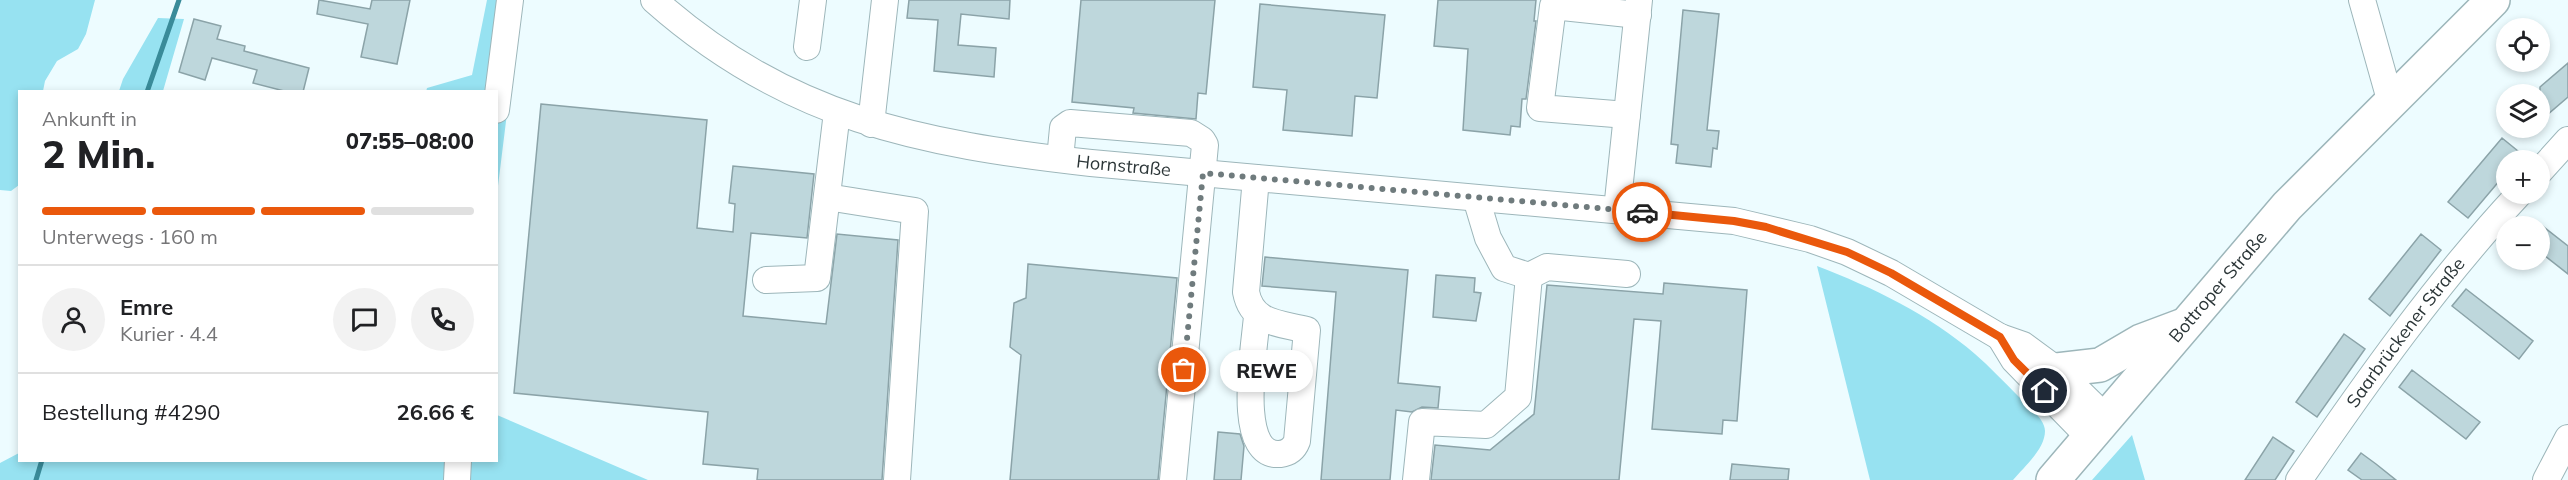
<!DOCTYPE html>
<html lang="de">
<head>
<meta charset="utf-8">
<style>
  :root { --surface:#fff; --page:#f2f2f2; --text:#202124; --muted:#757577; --line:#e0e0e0; --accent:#ea580c }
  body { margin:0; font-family:Mulish,sans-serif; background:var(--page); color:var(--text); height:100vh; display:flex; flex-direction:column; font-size:22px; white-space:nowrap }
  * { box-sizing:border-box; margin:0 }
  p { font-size:20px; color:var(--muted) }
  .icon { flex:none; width:33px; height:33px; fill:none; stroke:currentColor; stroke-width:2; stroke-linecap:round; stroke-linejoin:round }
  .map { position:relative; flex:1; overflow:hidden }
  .panel { position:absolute; left:18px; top:90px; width:480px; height:372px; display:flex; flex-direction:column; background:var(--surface); border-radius:0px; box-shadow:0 3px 9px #0003 }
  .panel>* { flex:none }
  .tools { position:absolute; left:2496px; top:18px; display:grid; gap:12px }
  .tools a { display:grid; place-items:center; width:54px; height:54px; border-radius:50%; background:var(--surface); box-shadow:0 3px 9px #0003; font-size:30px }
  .pin { position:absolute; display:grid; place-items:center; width:51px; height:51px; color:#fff; margin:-26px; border:3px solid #fff; border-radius:50%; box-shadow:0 2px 6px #0007 }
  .courier { position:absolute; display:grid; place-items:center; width:60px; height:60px; margin:-30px; border:4px solid #ea580c; border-radius:50%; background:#fff; color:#222; box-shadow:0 2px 8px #0007 }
  .bubble { position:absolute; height:42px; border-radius:21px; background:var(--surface); box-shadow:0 3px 9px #0003; font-size:20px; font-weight:800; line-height:42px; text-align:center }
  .overview em { font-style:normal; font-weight:800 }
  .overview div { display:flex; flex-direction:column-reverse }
  .overview { display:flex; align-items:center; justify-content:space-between; height:102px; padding:0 24px }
  h1 { font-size:39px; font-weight:800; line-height:45px }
  .bar { display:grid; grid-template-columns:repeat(4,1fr); gap:9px 6px; align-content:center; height:72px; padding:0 24px }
  .bar i { height:8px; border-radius:4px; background:var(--line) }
  .bar .selected { background:var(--accent) }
  .bar p { grid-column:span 4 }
  .line { display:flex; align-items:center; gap:15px; padding:0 24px; border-top:2px solid var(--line) }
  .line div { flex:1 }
  .round { display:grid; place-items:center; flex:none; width:63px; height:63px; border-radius:32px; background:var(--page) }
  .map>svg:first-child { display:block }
  .green { fill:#97e2f1 }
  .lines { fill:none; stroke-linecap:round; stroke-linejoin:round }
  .stream { stroke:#398b99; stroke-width:5 }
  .building { fill:#bed7dc; stroke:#8ba3a8; stroke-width:1.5 }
  .minor-casing { stroke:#9db6ba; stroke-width:28 }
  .major-casing { stroke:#9db6ba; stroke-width:36 }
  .minor { stroke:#fff; stroke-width:26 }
  .major { stroke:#fff; stroke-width:33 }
  .done { stroke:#6f7b7d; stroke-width:6; stroke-dasharray:0 10.8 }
  .route { stroke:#ea580c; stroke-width:8 }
  .labels { text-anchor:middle; stroke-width:4.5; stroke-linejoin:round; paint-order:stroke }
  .street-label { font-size:18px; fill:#2b3537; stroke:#fff }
</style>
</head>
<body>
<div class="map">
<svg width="2568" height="480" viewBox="0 0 2568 480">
  <rect width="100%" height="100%" fill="#edfcff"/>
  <path class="green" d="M0,0H95L86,34L78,49L57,61L45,81L43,91L20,92L19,185L11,191L0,190Z
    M487,0H521L497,194L496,92H426L427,88L472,75Z
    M158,18L184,19L163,91H119L123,79Z
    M1817,266C1872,287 1930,315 1975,354C1990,367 2004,382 2018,396C2026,405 2045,418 2045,431C2045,449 2024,467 2013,480H1870Z
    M497,415L648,480H0V463L19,453L20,460H496Z
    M2132,435L2145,480H2092Z"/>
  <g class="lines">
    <path class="stream" d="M147,92L179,0
      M36,480L42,460"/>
  </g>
  <path class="building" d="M319,0L370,9L372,0H410L397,64L361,57L368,24L317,14Z
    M909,0H1010L1009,19L961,14L958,45L996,48L994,77L934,71L938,20L907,18Z
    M1081,0H1215L1206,94L1198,93L1196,119L1133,113L1134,108L1072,102Z
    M1438,0H1536L1534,21H1536L1526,99H1522L1520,127L1511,126L1510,135L1463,130L1468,49L1434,46Z
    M1260,4L1385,15L1377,98L1355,96L1352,136L1283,130L1287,90L1253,87Z
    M1683,10L1719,14L1707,130L1719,131L1717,149L1713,148L1711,167L1676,163L1678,145L1671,144Z
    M194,19L221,26L217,39L245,46L244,51L309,68L303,92H288L253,83L257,70L212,58L205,80L179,72Z
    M2568,63V97L2540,121V87Z
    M541,104L707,120L697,228L733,232L735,204L729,203L733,166L814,174L807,238L751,233L743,316L826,324L837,234L898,240L882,480H757L758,469L703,464L708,412L514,393Z
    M2502,138L2529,160H2506V173L2468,218L2448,202Z
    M2540,224L2568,246V274L2540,252Z
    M2421,234L2441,250L2390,316L2369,299Z
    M1265,257L1408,270L1398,383L1440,387L1438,408L1422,407L1412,412L1396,410L1390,480H1321L1336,292L1262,286Z
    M1028,264L1177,278L1158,480H1010L1021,355L1010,347L1014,303L1026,298Z
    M1436,275L1475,278L1474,292L1481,293L1476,321L1433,317Z
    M1664,283L1747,290L1737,421L1723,420L1722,434L1652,429L1661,321L1634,319L1619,480H1431L1435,445L1490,450L1534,414L1547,285L1663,294Z
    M2466,289L2533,341L2519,359L2452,306Z
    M2344,334L2365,349L2317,417L2296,402Z
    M2412,370L2480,422L2466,439L2399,387Z
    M1218,432L1240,434L1244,446L1241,480H1214Z
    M2273,437L2294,451L2275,480H2245Z
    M2361,453L2376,464L2396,480H2362L2348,470Z
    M1732,464L1789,469L1788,480H1730Z"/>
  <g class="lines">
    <g class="minor-casing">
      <g id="minor">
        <path id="s1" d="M654,0C787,118 920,144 1091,163L1734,221L1810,239L1847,252L1891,273L2000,337L2023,345L2057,370L2106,418"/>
        <path d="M2362,0L2391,103"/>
        <path d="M807,47L813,0"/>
        <path d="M496,110L510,0"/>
        <path d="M1627,115L1540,108L1553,6L1638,15"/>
        <path d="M871,124L885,0"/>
        <path d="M1060,159L1063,128L1070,123L1191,133L1202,140L1205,145L1173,480"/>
        <path d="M2540,171L2568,140"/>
        <path d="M1256,178L1246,292C1252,324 1279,323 1307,330L1297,441C1294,449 1288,453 1280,454C1234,458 1255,345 1257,316"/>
        <path d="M827,197L915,211L897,480"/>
        <path d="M1476,198L1488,238L1504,268L1529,276L1547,267L1627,274"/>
        <path d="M1617,210L1639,0"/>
        <path d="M766,280L817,278L837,112"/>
        <path d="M2000,337L2014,360L2090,438"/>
        <path d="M457,480L458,460"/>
        <path d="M1416,480L1422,422L1486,425L1518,397L1529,276"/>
        <path id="s2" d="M2299,480C2367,381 2437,282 2519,194"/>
        <path d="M2546,480L2568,438"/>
      </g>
    </g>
    <g class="major-casing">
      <g id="major">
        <path d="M2057,370L2100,365L2141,341L2181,326"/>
        <path id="s3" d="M2053,480L2287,206L2493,0"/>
      </g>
    </g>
    <use href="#minor" class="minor"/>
    <use href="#major" class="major"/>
  </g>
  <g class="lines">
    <path class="done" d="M1184,370L1203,173L1642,212"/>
    <path class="route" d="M1642,212L1734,221L1766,227L1847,252L1891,273L2000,337L2014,360L2045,391"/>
  </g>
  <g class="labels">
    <g class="street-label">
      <text dy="6" stroke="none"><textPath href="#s1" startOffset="508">Hornstraße</textPath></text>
      <text dy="6" stroke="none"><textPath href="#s3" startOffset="254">Bottroper Straße</textPath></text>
      <text dy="6" stroke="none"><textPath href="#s2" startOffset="182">Saarbrückener Straße</textPath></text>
    </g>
  </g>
</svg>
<div class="tools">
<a><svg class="icon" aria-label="locate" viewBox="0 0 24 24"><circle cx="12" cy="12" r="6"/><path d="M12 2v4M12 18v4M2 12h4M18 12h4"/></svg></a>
<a><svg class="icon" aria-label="layers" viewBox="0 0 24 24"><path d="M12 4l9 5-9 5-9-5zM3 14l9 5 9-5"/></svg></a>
<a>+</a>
<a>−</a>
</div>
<div class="pin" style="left:1184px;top:370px;background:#ea580c"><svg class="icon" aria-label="bag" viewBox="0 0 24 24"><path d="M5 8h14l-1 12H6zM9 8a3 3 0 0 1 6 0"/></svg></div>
<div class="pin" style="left:2045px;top:391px;background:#1f2937"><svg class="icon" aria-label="home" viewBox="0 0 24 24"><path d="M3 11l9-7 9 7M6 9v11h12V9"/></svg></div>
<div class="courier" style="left:1642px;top:212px"><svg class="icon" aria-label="car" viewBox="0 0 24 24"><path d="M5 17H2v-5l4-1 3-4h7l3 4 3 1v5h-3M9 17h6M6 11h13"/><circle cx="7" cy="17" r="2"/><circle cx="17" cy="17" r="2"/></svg></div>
<div class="bubble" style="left:1220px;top:350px;width:93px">REWE</div>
<section class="panel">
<div class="overview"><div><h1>2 Min.</h1><p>Ankunft in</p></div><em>07:55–08:00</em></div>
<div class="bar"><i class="selected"></i><i class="selected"></i><i class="selected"></i><i></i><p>Unterwegs · 160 m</p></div>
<div class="line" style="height:108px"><a class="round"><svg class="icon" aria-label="person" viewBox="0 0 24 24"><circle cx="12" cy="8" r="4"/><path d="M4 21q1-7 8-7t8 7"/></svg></a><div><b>Emre</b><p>Kurier · 4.4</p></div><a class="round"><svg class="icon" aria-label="chat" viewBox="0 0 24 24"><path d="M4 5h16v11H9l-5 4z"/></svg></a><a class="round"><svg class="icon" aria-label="phone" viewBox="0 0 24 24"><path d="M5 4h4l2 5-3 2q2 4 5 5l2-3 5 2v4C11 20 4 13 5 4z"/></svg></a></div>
<div class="line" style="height:78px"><div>Bestellung #4290</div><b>26.66 €</b></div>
</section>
</div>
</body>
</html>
